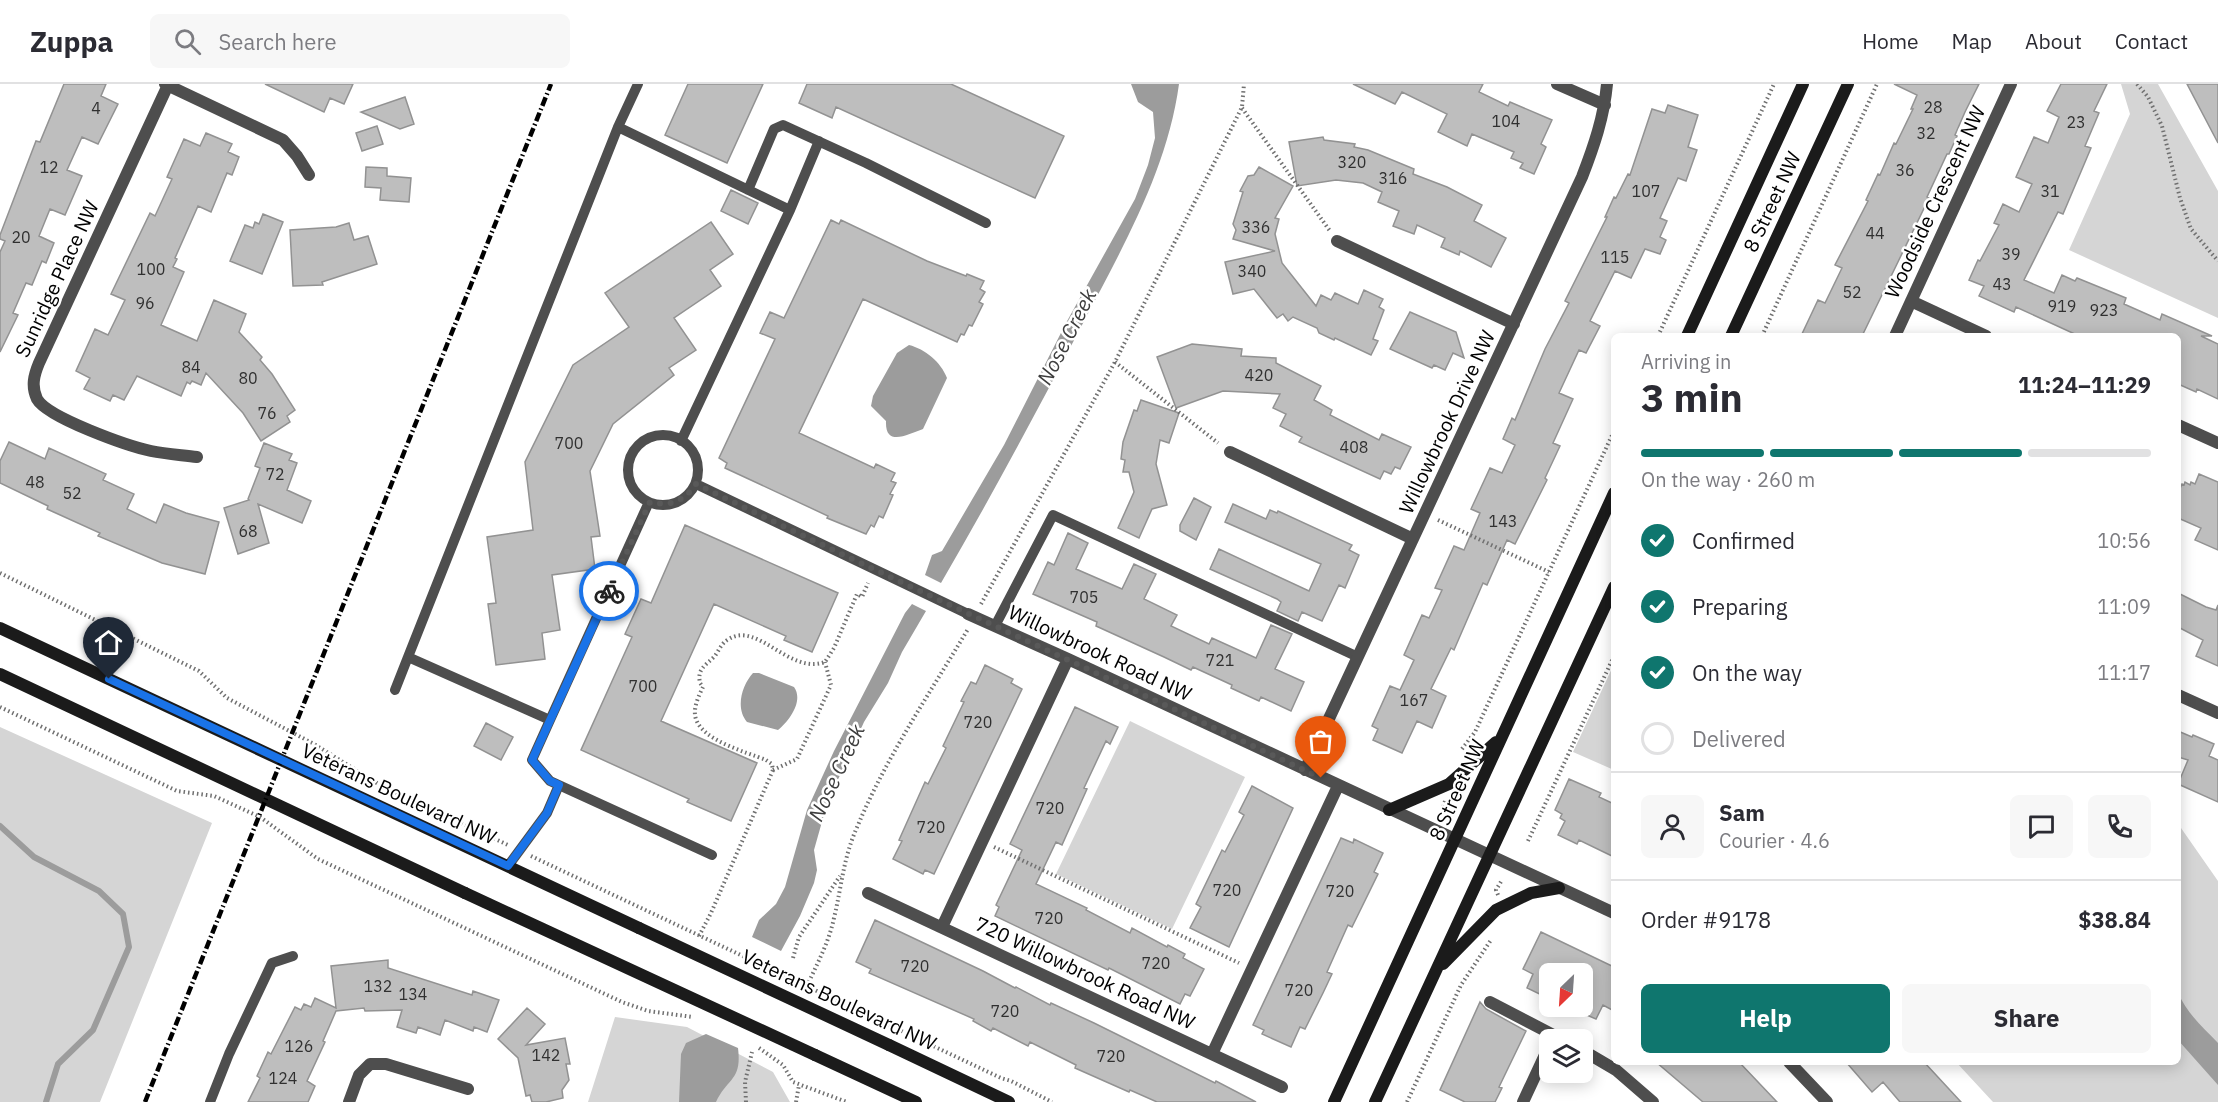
<!DOCTYPE html>
<html lang="en">
<head>
<meta charset="utf-8">
<style>
  :root { --surface:#fff; --page:#f7f7f7; --text:#2b2b33; --muted:#7c7c81; --line:#e1e1e2; --accent:#0f766e }
  body { margin:0; font-family:"IBM Plex Sans",sans-serif; background:var(--page); color:var(--text); height:100vh; display:flex; flex-direction:column; font-size:22px; white-space:nowrap }
  * { box-sizing:border-box; margin:0 }
  p { font-size:20px; color:var(--muted) }
  .icon { flex:none; width:33px; height:33px; fill:none; stroke:currentColor; stroke-width:2; stroke-linecap:round; stroke-linejoin:round }
  .map { position:relative; flex:1; overflow:hidden }
  .details { position:absolute; left:1611px; top:249px; width:570px; height:732px; display:flex; flex-direction:column; background:var(--surface); border-radius:9px; box-shadow:0 3px 15px #0003 }
  .details>* { flex:none }
  .needle { width:39px; rotate:205deg }
  .controls { position:absolute; left:1539px; top:879px; display:grid; gap:12px }
  .controls a { display:grid; place-items:center; width:54px; height:54px; border-radius:9px; background:var(--surface); box-shadow:0 3px 15px #0003; font-size:30px }
  .pin { position:absolute; display:grid; place-items:center; width:51px; height:51px; color:#fff; margin:-62px -26px; border-radius:50% 50% 50% 0; rotate:-45deg; box-shadow:0 0 6px #0007 }
  .pin .icon { rotate:45deg }
  .courier { position:absolute; display:grid; place-items:center; width:60px; height:60px; margin:-30px; border:4px solid #1a73e8; border-radius:50%; background:#fff; color:#222; box-shadow:0 2px 8px #0007 }
  .overview em { font-style:normal; font-weight:800 }
  .overview div { display:flex; flex-direction:column-reverse }
  .overview { display:flex; align-items:center; justify-content:space-between; height:102px; padding:0 30px }
  h1 { font-size:39px; font-weight:800; line-height:45px }
  .bar { display:grid; grid-template-columns:repeat(4,1fr); gap:9px 6px; align-content:center; height:72px; padding:0 30px }
  .bar i { height:8px; border-radius:4px; background:var(--line) }
  .bar .selected { background:var(--accent) }
  .bar p { grid-column:span 4 }
  .line { display:flex; align-items:center; gap:15px; padding:0 30px; border-top:2px solid var(--line) }
  .line div { flex:1 }
  .round { display:grid; place-items:center; flex:none; width:63px; height:63px; border-radius:9px; background:var(--page) }
  ol { padding:0 30px; list-style:none }
  li { display:flex; align-items:center; gap:18px; height:66px }
  li p { margin-inline-start:auto }
  li .icon { padding:6px; border-radius:50%; background:var(--accent); color:#fff; stroke-width:4 }
  li:last-child { color:var(--muted) }
  li i { width:33px; height:33px; border:3px solid var(--line); border-radius:50% }
  .cta { display:flex; gap:12px; margin-top:auto; padding:12px 30px }
  .cta a { flex:1; height:69px; border-radius:9px; background:var(--accent); color:#fff; font-size:24px; font-weight:800; line-height:69px; text-align:center }
  .cta a+a { background:var(--page); color:var(--text) }
  header { display:flex; align-items:center; gap:36px; box-sizing:border-box; height:84px; padding:0 30px; background:var(--surface); border-bottom:2px solid var(--line) }
  header strong { font-size:28px }
  nav { display:flex; gap:33px; margin-inline-start:auto; font-size:21px }
  .search { width:420px; height:54px; background:var(--page); display:flex; align-items:center; gap:15px; box-sizing:border-box; padding:0 21px; border-radius:9px; color:var(--muted); font-size:22px }
  .map>svg:first-child { display:block }
  .green { fill:#d5d5d5 }
  .water { fill:#9c9c9c }
  .lines { fill:none; stroke-linecap:round; stroke-linejoin:round }
  .stream { stroke:#9c9c9c; stroke-width:6 }
  .building { fill:#bebebe; stroke:#929292; stroke-width:1.5 }
  .path { stroke:#707070; stroke-width:4; stroke-dasharray:1.5 3; stroke-linecap:butt }
  .service { stroke:#4e4e4e; stroke-width:10 }
  .minor { stroke:#4e4e4e; stroke-width:12 }
  .secondary { stroke:#1b1b1b; stroke-width:12 }
  .rail { stroke:#000; stroke-width:4.5; stroke-dasharray:9 3 1.5 3; stroke-linecap:butt }
  .secondary-bridge { stroke:#1b1b1b; stroke-width:12 }
  .done { stroke:#595959; stroke-width:6; stroke-dasharray:0 10.8 }
  .route { stroke:#1a73e8; stroke-width:8 }
  .labels { text-anchor:middle; stroke-width:5; stroke-linejoin:round; paint-order:stroke }
  .number-label { font-size:16px; fill:#303030 }
  .street-label { font-size:20px; fill:#000; stroke:#fff }
  .water-label { font-size:21px; font-style:italic; fill:#3d3d3d; stroke:#fff }
</style>
</head>
<body>
<header>
<strong>Zuppa</strong>
<div class="search"><svg class="icon" aria-label="search" viewBox="0 0 24 24"><circle cx="10" cy="10" r="6"/><path d="M15 15l6 6"/></svg>Search here</div>
<nav><a>Home</a><a>Map</a><a>About</a><a>Contact</a></nav>
</header>
<div class="map">
<svg width="2218" height="1018" viewBox="0 0 2218 1018">
  <rect width="100%" height="100%" fill="#fff"/>
  <path class="green" d="M2121,0H2158L2218,107V234L2069,166L2130,30Z
    M1614,580V686L1573,668Z
    M1130,637L1245,693L1172,845L1056,790Z
    M0,643L212,739L100,1018H0Z
    M2178,742L2181,744L2218,797V1018H1993L1956,978H2178Z
    M615,933L687,943L773,988L790,1018H588Z"/>
  <path class="water" d="M1131,0H1179C1167,88 1121,166 1081,243C1036,329 990,415 941,499L925,491L932,471L942,467L1004,361L1066,239L1135,115L1148,81L1155,54L1153,28L1138,18Z
    M909,261C925,265 941,278 947,294L923,345C908,350 885,364 886,337L871,322L873,312L897,269Z
    M912,520L926,527L902,568L888,599L864,638L827,720L814,766L817,786L814,799L800,832L781,867L752,853L759,836L776,820L785,803L807,726L834,667L905,529Z
    M753,589H759L794,603C804,617 789,637 778,646L747,638C735,624 742,601 753,589Z
    M2178,908C2186,929 2203,943 2218,959V1001L2178,956Z
    M706,950L738,964C742,997 728,993 716,1018H679L681,970L686,959Z"/>
  <g class="lines">
    <path class="stream" d="M0,742L34,773L99,807L123,830L129,863L93,946L58,980L46,1018"/>
  </g>
  <path class="building" d="M64,0H106L101,12L118,20L98,60L82,53L67,86L82,92L65,131L50,125L39,152L54,159L46,179L42,177L32,201L26,199L13,229L18,231L0,268V168L5,157L0,155V151L36,57L40,58Z
    M265,0H353L344,20L330,14L324,28Z
    M688,0H763L727,79L665,51Z
    M807,0H951L1064,52L1035,114L836,23L832,34L799,19Z
    M1353,0H1483L1479,8L1508,22L1510,18L1552,36L1541,60L1546,63L1534,90L1520,84L1523,79L1511,74L1514,68L1472,50L1467,62L1438,48L1447,30L1402,8L1395,20Z
    M1894,0H1979L1965,28L1955,51L1957,52L1949,70H1947L1927,113L1929,114L1862,252H1801L1818,216L1825,219L1842,184L1835,181L1868,117L1866,116L1878,90L1880,91L1894,59L1896,60L1913,25H1911L1917,11Z
    M2061,0H2107L2094,27L2099,29L2085,62L2091,64L2063,130L2058,128L2024,196L2054,209L2062,191L2075,197L2077,194L2126,214L2124,220L2160,236L2162,230L2212,252H2201L2218,260V315L2197,305L2196,308L2178,300V252H2079L2016,223L2014,228L1979,212L1984,202L1969,196L1978,176L1980,177L1999,141L1994,139L2003,120L2019,128L2032,100L2016,93L2034,53L2048,59L2059,33L2047,27Z
    M2187,0H2218V59Z
    M405,13L414,40L400,45L361,28Z
    M1668,21L1698,31L1688,63L1697,66L1686,97L1678,94L1660,134L1667,137L1660,153L1666,156L1660,170L1645,165L1631,194L1615,187L1590,237L1600,242L1586,269L1579,266L1559,309L1573,315L1553,359L1560,362L1545,394L1547,396L1515,460L1507,456L1487,501L1483,499L1454,566L1451,564L1431,605L1446,612L1432,644L1417,637L1402,669L1373,656L1378,645L1372,642L1390,602L1400,606L1414,576L1404,571L1422,531L1429,534L1442,506L1435,504L1454,462L1464,466L1480,429L1471,425L1490,384L1502,389L1515,361L1503,355L1512,334L1515,336L1545,265L1569,219L1565,217L1607,133H1605L1614,113L1616,114L1628,90L1630,91L1652,25L1665,29Z
    M377,42L383,60L362,67L356,49Z
    M206,49L232,60L228,68L239,73L232,91L227,89L211,128L198,122L175,174L177,175L173,183L184,188L161,241L197,257L214,216L246,230L239,248L262,273L260,276L272,290L295,326L287,332L290,338L261,357L243,329L206,289L201,301L192,297L190,300L187,298L181,312L137,292L124,316L113,311L110,317L84,305L90,294L76,287L95,245L108,251L125,216L111,210L150,129L155,132L172,95L167,93L184,55L200,62Z
    M1323,53L1324,56L1355,60L1354,63L1368,66L1414,85L1413,90L1447,103L1482,121L1474,137L1506,154L1491,183L1460,167L1459,171L1441,163L1445,154L1417,141L1414,150L1393,142L1399,127L1378,118L1382,108L1363,99L1336,96L1297,102L1289,58Z
    M366,83L387,84V92L411,94L409,118L380,116L381,104L365,103Z
    M1259,83L1293,102L1275,134L1279,135L1275,150L1282,179L1316,222L1321,211L1331,216L1335,209L1358,220L1364,206L1383,215L1379,223L1384,226L1373,255L1378,257L1371,271L1335,254L1334,256L1319,249L1317,244L1293,233L1288,237L1283,230L1277,234L1254,205L1233,210L1225,178L1275,167L1233,155L1236,146L1233,140L1243,108L1240,107L1248,92L1254,91Z
    M731,106L758,119L748,140L721,127Z
    M263,130L283,138L262,190L230,177L245,141L253,144L255,138L259,140Z
    M831,136L839,140L841,136L927,177L966,192L967,190L984,197L980,205L985,208L979,218L983,220L972,242L969,241L964,251L961,250L957,258L863,215L820,305L799,349L874,384L876,380L895,389L891,397L896,399L890,410L893,411L883,434L879,432L874,443L871,441L866,450L827,434L828,432L725,384L727,379L719,374L775,255L760,249L770,228L784,234Z
    M711,138L733,170L710,186L721,202L674,234L696,266L669,284L674,291L613,340L590,387L600,452L591,453L595,485L552,491L560,546L542,549L545,575L496,581L488,520L496,519L487,453L533,446L525,378L573,281L629,243L605,209Z
    M349,139L354,156L368,152L377,180L322,198L323,201L293,202L290,146L336,143Z
    M1410,228L1456,248L1464,274L1453,269L1445,286L1434,281L1432,284L1390,265Z
    M1192,260L1242,265L1241,272L1276,274V279L1321,302L1314,316L1332,326L1330,331L1379,356L1382,350L1411,363L1400,385L1395,383L1391,390L1384,387L1380,395L1299,358L1302,353L1280,342L1286,330L1273,324L1280,310L1223,307L1176,324L1157,273Z
    M1141,316L1179,329L1169,359L1160,356L1156,380L1167,421L1152,425L1139,454L1118,444L1134,408L1129,388H1123L1125,376L1121,375L1123,358L1134,326L1137,327Z
    M9,358L45,375L49,364L106,390L103,396L134,410L127,425L156,439L164,420L186,429L219,438L205,490L162,479L98,452L100,449L47,425L48,422L0,399V377Z
    M264,359L292,370L289,376L297,379L287,406L311,417L302,439L258,420L269,459L238,470L224,424L249,416L248,415L260,384L255,382Z
    M2199,390L2218,398V466L2195,456L2201,444L2178,434V409L2182,400L2184,401L2185,398L2190,401L2191,398L2195,400Z
    M1194,414L1211,423L1196,456L1180,447V441Z
    M1233,420L1266,435L1270,426L1277,429L1278,427L1352,461L1349,466L1359,471L1345,504L1339,501L1322,537L1302,528L1298,537L1277,527L1281,518L1277,515L1210,485L1219,465L1309,507L1321,480L1225,438Z
    M685,441L838,509L812,568L784,556L786,552L714,520L661,637L757,679L731,737L687,718L689,715L581,666L632,553L625,550L641,515L651,519Z
    M1068,449L1088,459L1076,485L1122,505L1134,480L1156,490L1144,515L1177,531L1171,542L1209,560L1212,554L1256,574L1271,541L1292,550L1275,585L1304,598L1291,627L1261,613L1259,617L1231,604L1232,601L1193,583L1191,586L1164,573L1096,542L1097,538L1033,510L1048,478L1054,481Z
    M2178,509L2206,523L2216,526L2218,521V582L2196,572L2203,556L2178,543Z
    M985,581L1013,595L1011,599L1022,605L934,790L925,786L923,790L893,775L902,757L899,756L925,698L928,700L946,664L943,662L964,618L961,617L971,598L976,600Z
    M1075,623L1118,643L1110,660L1106,657L1084,704L1087,705L1062,761L1056,758L1036,800L1087,824L1086,826L1130,849L1132,844L1167,863L1168,861L1185,870L1183,874L1204,885L1190,912L1185,910L1180,920L1109,884L1108,886L995,832L999,823L996,821L1022,766L1010,760Z
    M486,639L513,653L501,676L474,662Z
    M2178,647L2192,653L2193,651L2214,660L2209,672L2218,676V718L2178,700L2188,676L2178,673Z
    M1569,695L1601,709L1599,713L1614,720V773L1579,756L1577,760L1558,751L1565,737L1560,734L1562,730L1555,726Z
    M1252,702L1293,724L1229,863L1190,844L1201,823L1196,820L1222,766L1225,768L1244,731L1239,728Z
    M1341,754L1353,759L1354,755L1383,769L1374,788L1378,790L1352,843L1348,841L1327,888L1332,890L1323,909L1305,945L1300,943L1291,963L1262,950L1264,946L1253,941Z
    M875,836L983,887L1015,904L1016,903L1050,921L1051,919L1094,939L1215,999L1216,997L1256,1018H1157L1130,1006L1129,1008L1075,984L1076,981L1030,958L1028,962L993,944L991,947L973,937L974,935L869,889L871,885L856,878Z
    M1541,848L1614,883V927L1603,921L1596,935L1582,929V890H1550V915L1527,904L1533,890L1523,885Z
    M388,876V884L472,911L473,907L499,916L487,948L474,943L473,947L445,936L440,951L418,943L416,949L397,943L402,926L365,927L364,924L336,927L323,957L325,958L307,997L315,1002L308,1018H248L260,994L257,992L268,968L271,970L295,923L301,926L304,920L311,923L315,914L336,924L331,882Z
    M1480,918L1486,925L1526,947L1499,1003L1502,1004L1495,1018H1465L1440,1006Z
    M527,924L545,940L526,961L565,954L570,980H566L569,996L562,1006L563,1014L546,1018H532L530,1011L526,1012L518,974L498,955Z
    M1656,978H1739L1777,1018H1703Z
    M1846,978H1924L1961,1018H1900L1883,998L1872,1008Z"/>
  <g class="lines">
    <path class="path" d="M2137,0L2148,13L2162,42L2180,114L2191,145L2218,177
      M1242,24L1330,147
      M1658,252L1774,0
      M1762,252L1877,0
      M1115,278L1218,359
      M1438,436L1549,488
      M0,489L199,587L227,614L314,660L380,701L508,761
      M981,520L1115,278L1242,23L1244,0
      M0,623L177,707L214,712L260,733L318,775L622,918L648,927L693,933
      M1462,665L1475,648L1614,347
      M773,686L797,675L831,601L825,578
      M1442,727L1445,717
      M1528,757L1614,572
      M994,763L1239,879
      M531,772L1001,994L1011,997L1052,1018
      M1498,811L1496,806L1502,796
      M699,852L711,829L773,686L772,680L766,676C747,668 698,656 695,631C694,622 699,611 703,603L700,599C697,585 705,582 714,573C719,567 721,559 729,555C758,537 789,591 825,578L834,564L857,510L862,513L868,499
      M793,874L799,853L840,792
      M807,902C817,880 829,858 834,834C842,801 843,774 858,741C887,672 930,609 968,545
      M759,964L783,981L793,998L847,1018
      M746,1018L745,998L752,968
      M796,1018L799,1001
      M1407,1018L1461,901L1491,856"/>
    <path class="service" d="M638,0L618,43L408,573L550,636L649,418
      M618,43L790,126
      M748,106L774,45L783,41L866,79L986,139
      M628 386a35 35 0 1 1 70 0a35 35 0 1 1-70 0Z
      M681,357L790,126L819,57
      M696,400L968,530
      M995,542L1053,431L1358,573
      M395,606L408,573
      M550,636L532,676L550,697L712,771
      M508,782L547,729L559,701
      M210,1018L229,970L272,879L293,872"/>
    <path class="minor" d="M165,0L283,56L297,72L309,91
      M1557,0L1605,21
      M168,1L39,279C34,291 31,302 37,315C48,334 128,362 151,367C166,370 182,371 197,373
      M1337,157L1514,240
      M1911,217L1986,252
      M1895,252L2011,0
      M2178,341L2218,359
      M1230,368L1413,455
      M968,530L1068,575L1614,829
      M2178,611L2218,629
      M1305,686L1582,93C1594,62 1604,33 1607,0
      M868,809L1282,1003
      M942,843L1068,575
      M1490,918L1563,956
      M1582,966L1616,986L1653,1018
      M1212,970L1338,702
      M1789,978L1827,1018
      M349,1018L359,991L370,980H386L468,1005
      M1523,1018L1550,960"/>
    <path class="secondary" d="M1687,252L1803,0
      M1731,252L1848,0
      M0,544L639,844
      M0,590L465,809
      M1389,726L1449,700L1496,658
      M1443,880L1496,826L1531,809L1559,804
      M889,961L1009,1018
      M815,971L916,1018
      M1334,1018L1614,409
      M1375,1018L1614,503"/>
    <path class="rail" d="M145,1018L551,0"/>
    <path class="secondary-bridge" d="M465,809L815,971
      M639,844L889,961"/>
  </g>
  <g class="lines">
    <path class="done" d="M609,507L650,418C671,423 684,417 696,400C903,501 1113,596 1321,694"/>
    <path class="route" d="M109,595L508,782L547,729L559,701L550,697L532,676L609,507"/>
  </g>
  <g class="labels">
    <g class="number-label">
      <text x="1933" y="29">28</text>
      <text x="96" y="30">4</text>
      <text x="1506" y="43">104</text>
      <text x="2076" y="44">23</text>
      <text x="1926" y="55">32</text>
      <text x="1352" y="84">320</text>
      <text x="49" y="89">12</text>
      <text x="1905" y="92">36</text>
      <text x="1393" y="100">316</text>
      <text x="1646" y="113">107</text>
      <text x="2050" y="113">31</text>
      <text x="1256" y="149">336</text>
      <text x="1875" y="155">44</text>
      <text x="21" y="159">20</text>
      <text x="2011" y="176">39</text>
      <text x="1615" y="179">115</text>
      <text x="151" y="191">100</text>
      <text x="1252" y="193">340</text>
      <text x="2002" y="206">43</text>
      <text x="1852" y="214">52</text>
      <text x="145" y="225">96</text>
      <text x="2062" y="228">919</text>
      <text x="2104" y="232">923</text>
      <text x="191" y="289">84</text>
      <text x="1259" y="297">420</text>
      <text x="248" y="300">80</text>
      <text x="267" y="335">76</text>
      <text x="569" y="365">700</text>
      <text x="1354" y="369">408</text>
      <text x="275" y="396">72</text>
      <text x="35" y="404">48</text>
      <text x="72" y="415">52</text>
      <text x="1503" y="443">143</text>
      <text x="248" y="453">68</text>
      <text x="1084" y="519">705</text>
      <text x="1220" y="582">721</text>
      <text x="643" y="608">700</text>
      <text x="1414" y="622">167</text>
      <text x="978" y="644">720</text>
      <text x="1050" y="730">720</text>
      <text x="931" y="749">720</text>
      <text x="1227" y="812">720</text>
      <text x="1340" y="813">720</text>
      <text x="1049" y="840">720</text>
      <text x="1156" y="885">720</text>
      <text x="915" y="888">720</text>
      <text x="378" y="908">132</text>
      <text x="1299" y="912">720</text>
      <text x="413" y="916">134</text>
      <text x="1005" y="933">720</text>
      <text x="299" y="968">126</text>
      <text x="546" y="977">142</text>
      <text x="1111" y="978">720</text>
      <text x="283" y="1000">124</text>
    </g>
    <g class="street-label">
      <text transform="translate(1772 118) rotate(-65)" y="7">8 Street NW</text>
      <text transform="translate(1935 118) rotate(-65)" y="7">Woodside Crescent NW</text>
      <text transform="translate(57 195) rotate(-65)" y="7">Sunridge Place NW</text>
      <text transform="translate(1447 338) rotate(-65)" y="7">Willowbrook Drive NW</text>
      <text transform="translate(1100 569) rotate(25)" y="7">Willowbrook Road NW</text>
      <text transform="translate(1457 706) rotate(-66)" y="7">8 Street NW</text>
      <text transform="translate(399 710) rotate(25)" y="7">Veterans Boulevard NW</text>
      <text transform="translate(1085 889) rotate(25)" y="7">720 Willowbrook Road NW</text>
      <text transform="translate(839 916) rotate(25)" y="7">Veterans Boulevard NW</text>
    </g>
    <g class="water-label">
      <text transform="translate(1067 253) rotate(-63)" y="7">Nose Creek</text>
      <text transform="translate(837 689) rotate(-65)" y="7">Nose Creek</text>
    </g>
  </g>
</svg>
<div class="controls">
<a><svg class="needle" viewBox="-14 -14 28 28"><path d="M0-13l5 13h-10z" fill="#e53935"/><path d="M0 13l5-13h-10z" fill="#7c7c81"/></svg></a>
<a><svg class="icon" aria-label="layers" viewBox="0 0 24 24"><path d="M12 4l9 5-9 5-9-5zM3 14l9 5 9-5"/></svg></a>
</div>
<div class="pin" style="left:1321px;top:694px;background:#ea580c"><svg class="icon" aria-label="bag" viewBox="0 0 24 24"><path d="M5 8h14l-1 12H6zM9 8a3 3 0 0 1 6 0"/></svg></div>
<div class="pin" style="left:109px;top:595px;background:#1f2937"><svg class="icon" aria-label="home" viewBox="0 0 24 24"><path d="M3 11l9-7 9 7M6 9v11h12V9"/></svg></div>
<div class="courier" style="left:609px;top:507px"><svg class="icon" aria-label="bike" viewBox="0 0 24 24"><circle cx="6" cy="16" r="4"/><circle cx="18" cy="16" r="4"/><path d="M6 16l4-8h5l3 8M10 8l3 8H6M13 5h3"/></svg></div>
<section class="details">
<div class="overview"><div><h1>3 min</h1><p>Arriving in</p></div><em>11:24–11:29</em></div>
<div class="bar"><i class="selected"></i><i class="selected"></i><i class="selected"></i><i></i><p>On the way · 260 m</p></div>
<ol>
<li><svg class="icon" aria-label="check" viewBox="0 0 24 24"><path d="M5 12l5 5 9-10"/></svg>Confirmed<p>10:56</p></li>
<li><svg class="icon" aria-label="check" viewBox="0 0 24 24"><path d="M5 12l5 5 9-10"/></svg>Preparing<p>11:09</p></li>
<li><svg class="icon" aria-label="check" viewBox="0 0 24 24"><path d="M5 12l5 5 9-10"/></svg>On the way<p>11:17</p></li>
<li><i></i>Delivered</li>
</ol>
<div class="line" style="height:108px"><a class="round"><svg class="icon" aria-label="person" viewBox="0 0 24 24"><circle cx="12" cy="8" r="4"/><path d="M4 21q1-7 8-7t8 7"/></svg></a><div><b>Sam</b><p>Courier · 4.6</p></div><a class="round"><svg class="icon" aria-label="chat" viewBox="0 0 24 24"><path d="M4 5h16v11H9l-5 4z"/></svg></a><a class="round"><svg class="icon" aria-label="phone" viewBox="0 0 24 24"><path d="M5 4h4l2 5-3 2q2 4 5 5l2-3 5 2v4C11 20 4 13 5 4z"/></svg></a></div>
<div class="line" style="height:78px"><div>Order #9178</div><b>$38.84</b></div>
<div class="cta"><a>Help</a><a>Share</a></div>
</section>
</div>
</body>
</html>
